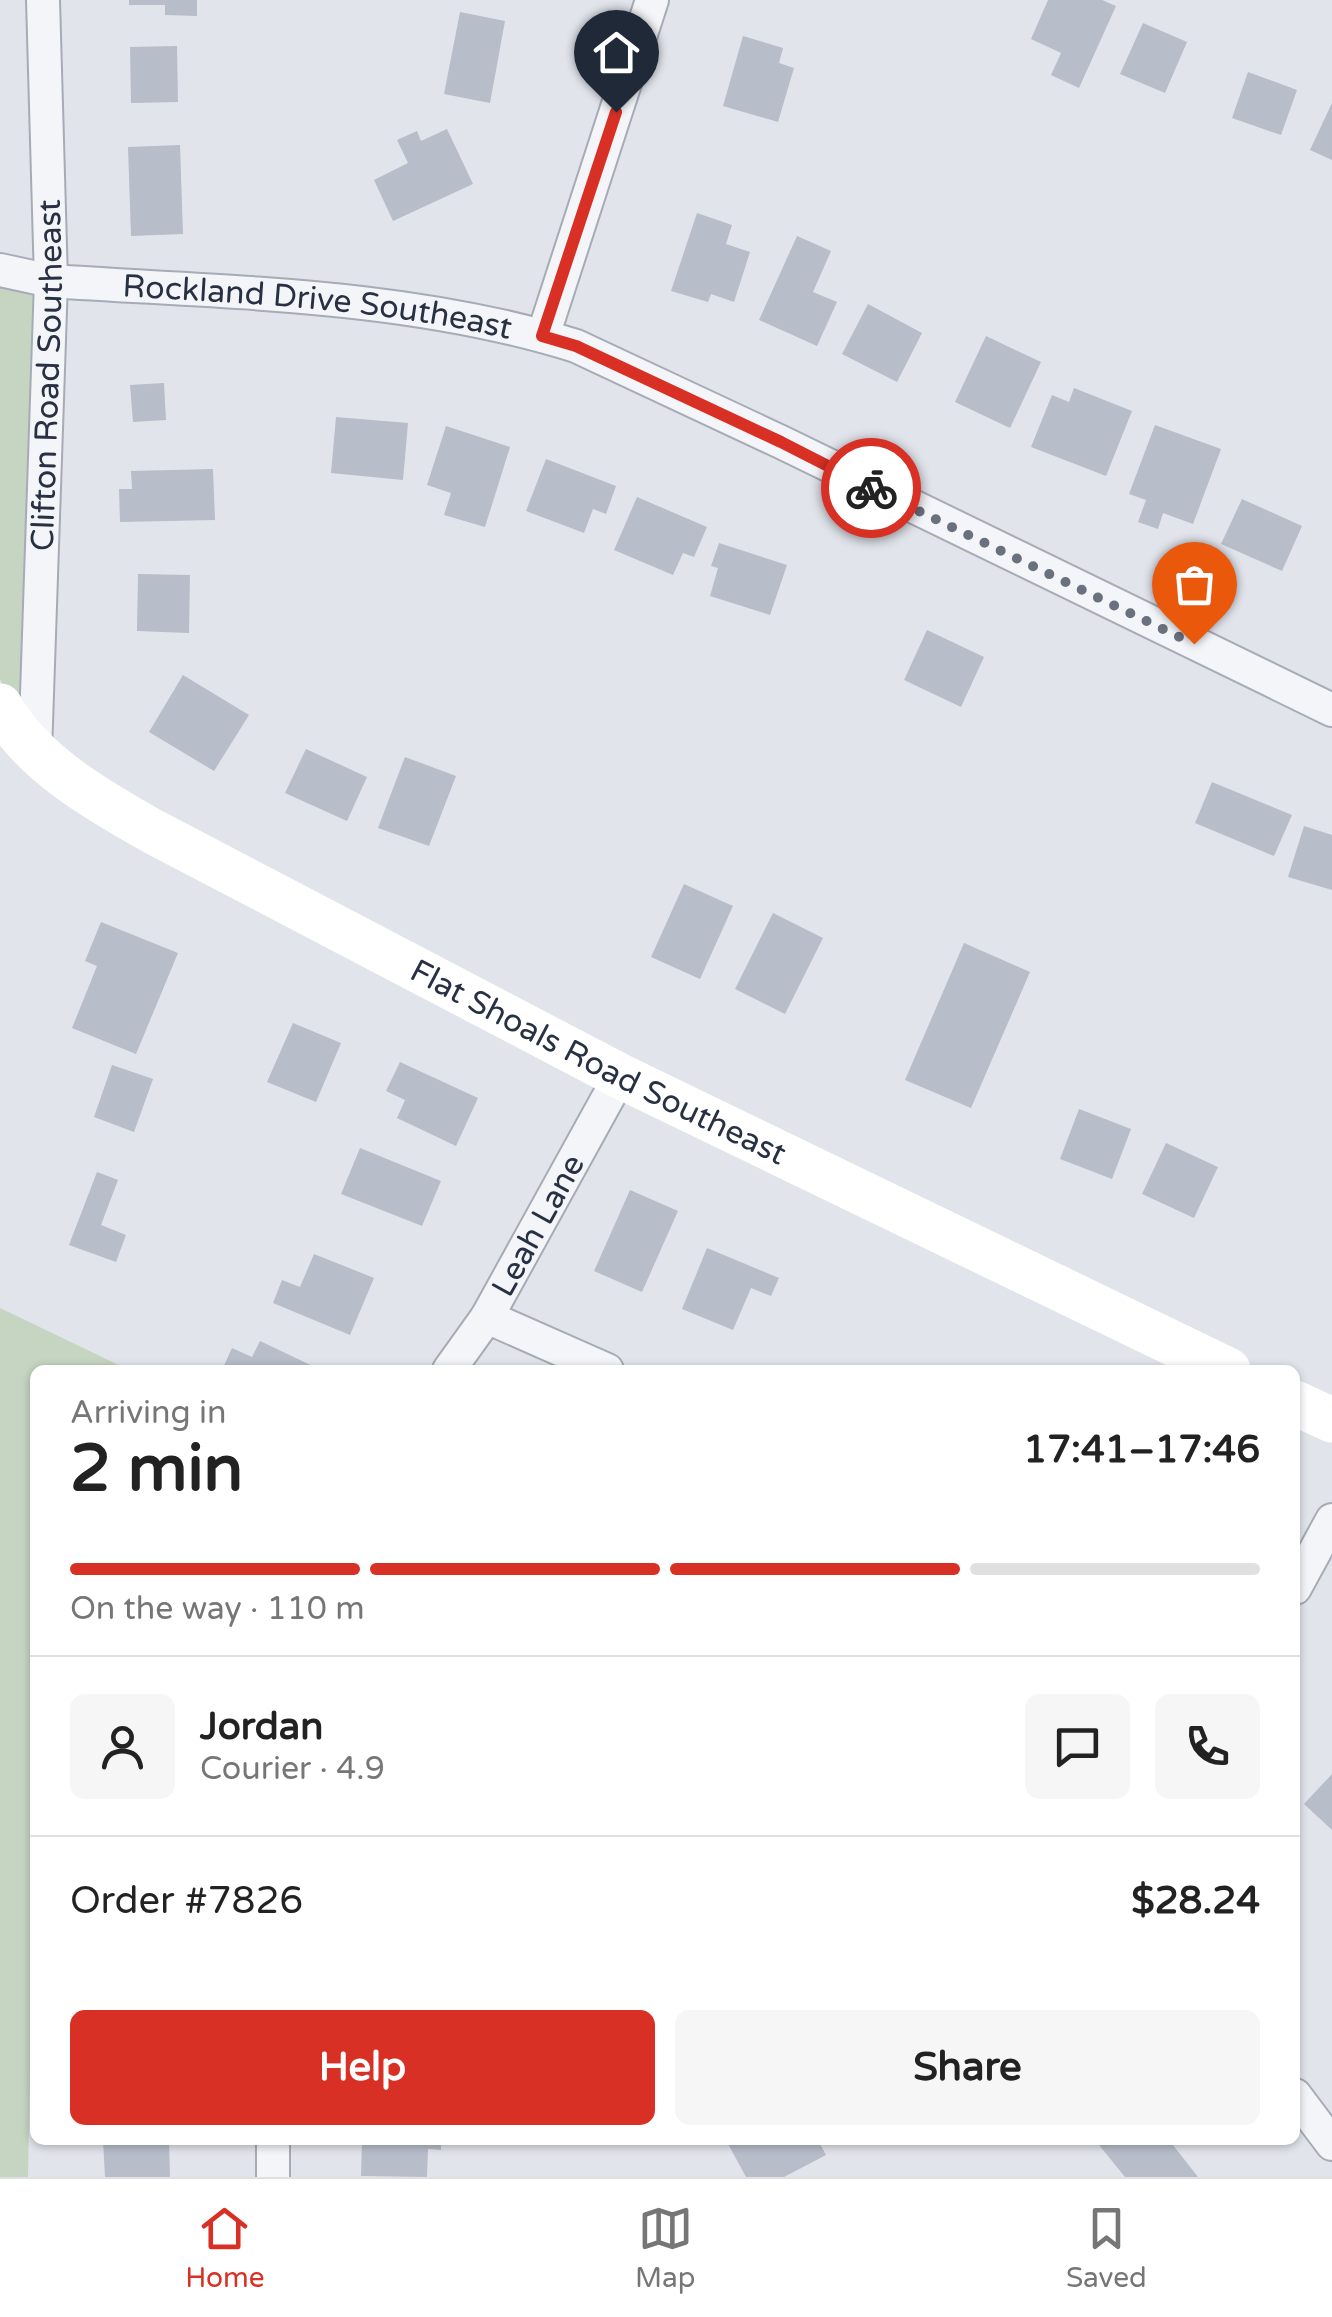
<!DOCTYPE html>
<html lang="en">
<head>
<meta charset="utf-8">
<style>
  :root { --surface:#fff; --page:#f6f6f6; --text:#222; --muted:#767676; --line:#e0e0e0; --accent:#d93025 }
  body { margin:0; font-family:"Varela Round",sans-serif; background:var(--page); color:var(--text); height:100vh; display:flex; flex-direction:column; font-size:38px; white-space:nowrap }
  * { box-sizing:border-box; margin:0 }
  p { font-size:32px; color:var(--muted) }
  .icon { flex:none; width:55px; height:55px; fill:none; stroke:currentColor; stroke-width:2; stroke-linecap:round; stroke-linejoin:round }
  .map { position:relative; flex:1; overflow:hidden }
  .side { position:absolute; left:30px; top:1365px; width:1270px; height:780px; display:flex; flex-direction:column; background:var(--surface); border-radius:15px; box-shadow:0 2px 8px #0004 }
  .side>* { flex:none }
  .pin { position:absolute; display:grid; place-items:center; width:85px; height:85px; color:#fff; margin:-102px -42px; border-radius:50% 50% 50% 0; rotate:-45deg; box-shadow:0 0 10px #0007 }
  .pin .icon { rotate:45deg }
  .courier { position:absolute; display:grid; place-items:center; width:100px; height:100px; margin:-50px; border:8px solid #d93025; border-radius:50%; background:#fff; color:#222; box-shadow:0 2px 12px #0007 }
  .overview em { font-style:normal; font-weight:700 }
  .overview div { display:flex; flex-direction:column-reverse }
  .overview { display:flex; align-items:center; justify-content:space-between; height:170px; padding:0 40px }
  h1 { font-size:65px; font-weight:700; line-height:75px }
  .bar { display:grid; grid-template-columns:repeat(4,1fr); gap:15px 10px; align-content:center; height:120px; padding:0 40px }
  .bar i { height:12px; border-radius:8px; background:var(--line) }
  .bar .selected { background:var(--accent) }
  .bar p { grid-column:span 4 }
  .line { display:flex; align-items:center; gap:25px; padding:0 40px; border-top:2px solid var(--line) }
  .line div { flex:1 }
  .round { display:grid; place-items:center; flex:none; width:105px; height:105px; border-radius:15px; background:var(--page) }
  .action { display:flex; gap:20px; margin-top:auto; padding:20px 40px }
  .action a { flex:1; height:115px; border-radius:15px; background:var(--accent); color:#fff; font-size:40px; font-weight:700; line-height:115px; text-align:center }
  .action a+a { background:var(--page); color:var(--text) }
  .menu { display:flex; justify-content:space-around; align-items:center; height:140px; border-top:2px solid var(--line); background:var(--surface); font-size:28px; color:var(--muted) }
  .menu a { display:grid; justify-items:center; gap:5px }
  .menu .selected { color:var(--accent) }
  .map>svg:first-child { display:block }
  .green { fill:#c5d5c1 }
  .building { fill:#b7bdc9 }
  .lines { fill:none; stroke-linecap:round; stroke-linejoin:round }
  .street-casing { stroke:#a6abb6; stroke-width:36 }
  .street { stroke:#f4f5f8; stroke-width:32 }
  .secondary { stroke:#fff; stroke-width:45 }
  .done { stroke:#69707e; stroke-width:10; stroke-dasharray:0 18 }
  .route { stroke:#d93025; stroke-width:12 }
  .labels { text-anchor:middle; stroke-width:8; stroke-linejoin:round; paint-order:stroke }
  .street-label { font-size:32px; fill:#283144; stroke:#f0f3f8 }
</style>
</head>
<body>
<div class="map">
<svg width="1332" height="2177" viewBox="0 0 1332 2177">
  <rect width="100%" height="100%" fill="#e1e4eb"/>
  <path class="green" d="M0,277L51,281L35,753L0,679Z
    M0,1308L129,1370H35V1812L28,2177H0Z"/>
  <path class="building" d="M129,0H197V16L165,15V5H129Z
    M1048,0H1102L1116,6L1079,88L1051,75L1061,53L1031,39Z
    M460,12L505,21L490,103L444,94Z
    M1143,23L1187,42L1165,93L1120,74Z
    M743,36L783,48L779,63L794,68L778,122L723,106Z
    M177,46L178,102L131,103L130,47Z
    M1248,72L1297,90L1281,135L1232,118Z
    M1332,103V160L1310,150Z
    M447,129L473,184L393,221L374,180L408,163L397,140L417,131L421,141Z
    M180,145L183,234L131,236L128,147Z
    M697,213L732,225L726,244L750,252L734,302L711,294L708,302L671,291Z
    M797,236L831,251L813,292L837,302L817,346L759,320Z
    M868,304L922,333L897,382L842,354Z
    M986,336L1041,362L1010,428L955,402Z
    M164,383L166,420L133,422L130,385Z
    M1074,388L1132,411L1106,476L1031,447L1052,395L1069,402Z
    M336,417L408,423L403,480L331,473Z
    M1155,425L1221,449L1193,524L1163,513L1158,529L1138,522L1146,500L1129,494Z
    M446,426L510,447L485,527L444,515L451,493L427,485Z
    M546,459L616,486L606,514L593,509L584,533L526,511Z
    M213,469L215,520L120,522L119,489H132L131,471Z
    M637,497L707,527L694,557L683,553L673,575L614,550Z
    M1242,499L1302,526L1282,571L1221,544Z
    M719,543L787,565L770,615L710,596L718,568L711,566Z
    M138,574L190,575L189,633L137,631Z
    M927,630L984,657L961,707L904,680Z
    M183,675L249,715L214,771L149,732Z
    M306,749L367,777L347,821L285,793Z
    M405,757L456,776L429,846L378,828Z
    M1212,782L1292,815L1274,856L1195,823Z
    M1304,826L1332,835V890L1288,877Z
    M684,884L733,906L700,979L651,957Z
    M773,913L823,938L785,1014L735,989Z
    M101,922L178,953L136,1054L72,1028L97,966L85,961Z
    M964,943L1030,972L971,1108L905,1080Z
    M293,1023L341,1043L316,1102L267,1082Z
    M400,1062L478,1098L456,1146L397,1118L405,1100L386,1091Z
    M112,1065L153,1079L134,1132L94,1117Z
    M1079,1109L1131,1129L1112,1179L1060,1159Z
    M1166,1143L1218,1167L1194,1218L1142,1194Z
    M360,1148L441,1181L422,1226L341,1194Z
    M97,1172L118,1180L101,1225L126,1235L116,1262L69,1245Z
    M630,1190L678,1211L642,1292L594,1271Z
    M707,1248L779,1278L771,1296L751,1288L733,1330L682,1309Z
    M314,1254L374,1278L350,1335L273,1303L282,1280L300,1287Z
    M260,1341L321,1370H222L232,1348L252,1357Z
    M1332,1774V1830L1304,1804Z
    M103,2140H169L170,2177H105Z
    M362,2140H441V2150L428,2149L427,2177L361,2176Z
    M732,2140H818L826,2155L784,2177H746L727,2142Z
    M1106,2140H1169L1198,2177H1125L1099,2145Z"/>
  <g class="lines">
    <g class="street-casing">
      <g id="street">
        <path id="s1" d="M0,270L51,281C226,293 407,293 576,346L781,442L1332,710"/>
        <path d="M543,336L652,0"/>
        <path id="s2" d="M35,753L51,281L43,0"/>
        <path d="M487,1317L607,1370"/>
        <path id="s3" d="M449,1370L487,1317L620,1076"/>
        <path d="M1295,1588L1332,1520"/>
        <path d="M1295,2095L1332,2144"/>
        <path d="M273,2140V2177"/>
      </g>
    </g>
    <use href="#street" class="street"/>
    <g class="secondary">
      <path id="s4" d="M0,706C32,763 97,800 152,831L620,1076L1228,1370"/>
      <path d="M1295,1403L1332,1420"/>
    </g>
  </g>
  <g class="lines">
    <path class="done" d="M871,488L1194,644"/>
    <path class="route" d="M616,112L542,336L576,346L781,442L871,488"/>
  </g>
  <g class="labels">
    <g class="street-label">
      <text dy="11" stroke="none"><textPath href="#s1" startOffset="320">Rockland Drive Southeast</textPath></text>
      <text dy="11" stroke="none"><textPath href="#s2" startOffset="378">Clifton Road Southeast</textPath></text>
      <text dy="11" stroke="none"><textPath href="#s4" startOffset="702">Flat Shoals Road Southeast</textPath></text>
      <text dy="11" stroke="none"><textPath href="#s3" startOffset="170">Leah Lane</textPath></text>
    </g>
  </g>
</svg>
<div class="pin" style="left:1194px;top:644px;background:#ea580c"><svg class="icon" aria-label="bag" viewBox="0 0 24 24"><path d="M5 8h14l-1 12H6zM9 8a3 3 0 0 1 6 0"/></svg></div>
<div class="pin" style="left:616px;top:112px;background:#1f2937"><svg class="icon" aria-label="home" viewBox="0 0 24 24"><path d="M3 11l9-7 9 7M6 9v11h12V9"/></svg></div>
<div class="courier" style="left:871px;top:488px"><svg class="icon" aria-label="bike" viewBox="0 0 24 24"><circle cx="6" cy="16" r="4"/><circle cx="18" cy="16" r="4"/><path d="M6 16l4-8h5l3 8M10 8l3 8H6M13 5h3"/></svg></div>
<section class="side">
<div class="overview"><div><h1>2 min</h1><p>Arriving in</p></div><em>17:41–17:46</em></div>
<div class="bar"><i class="selected"></i><i class="selected"></i><i class="selected"></i><i></i><p>On the way · 110 m</p></div>
<div class="line" style="height:180px"><a class="round"><svg class="icon" aria-label="person" viewBox="0 0 24 24"><circle cx="12" cy="8" r="4"/><path d="M4 21q1-7 8-7t8 7"/></svg></a><div><b>Jordan</b><p>Courier · 4.9</p></div><a class="round"><svg class="icon" aria-label="chat" viewBox="0 0 24 24"><path d="M4 5h16v11H9l-5 4z"/></svg></a><a class="round"><svg class="icon" aria-label="phone" viewBox="0 0 24 24"><path d="M5 4h4l2 5-3 2q2 4 5 5l2-3 5 2v4C11 20 4 13 5 4z"/></svg></a></div>
<div class="line" style="height:130px"><div>Order #7826</div><b>$28.24</b></div>
<div class="action"><a>Help</a><a>Share</a></div>
</section>
</div>
<nav class="menu">
<a class="selected"><svg class="icon" aria-label="home" viewBox="0 0 24 24"><path d="M3 11l9-7 9 7M6 9v11h12V9"/></svg>Home</a>
<a><svg class="icon" aria-label="map" viewBox="0 0 24 24"><path d="M3 6l6-2 6 2 6-2v14l-6 2-6-2-6 2zM9 4v14M15 6v14"/></svg>Map</a>
<a><svg class="icon" aria-label="saved" viewBox="0 0 24 24"><path d="M7 4h10v16l-5-4-5 4z"/></svg>Saved</a>
</nav>
</body>
</html>
